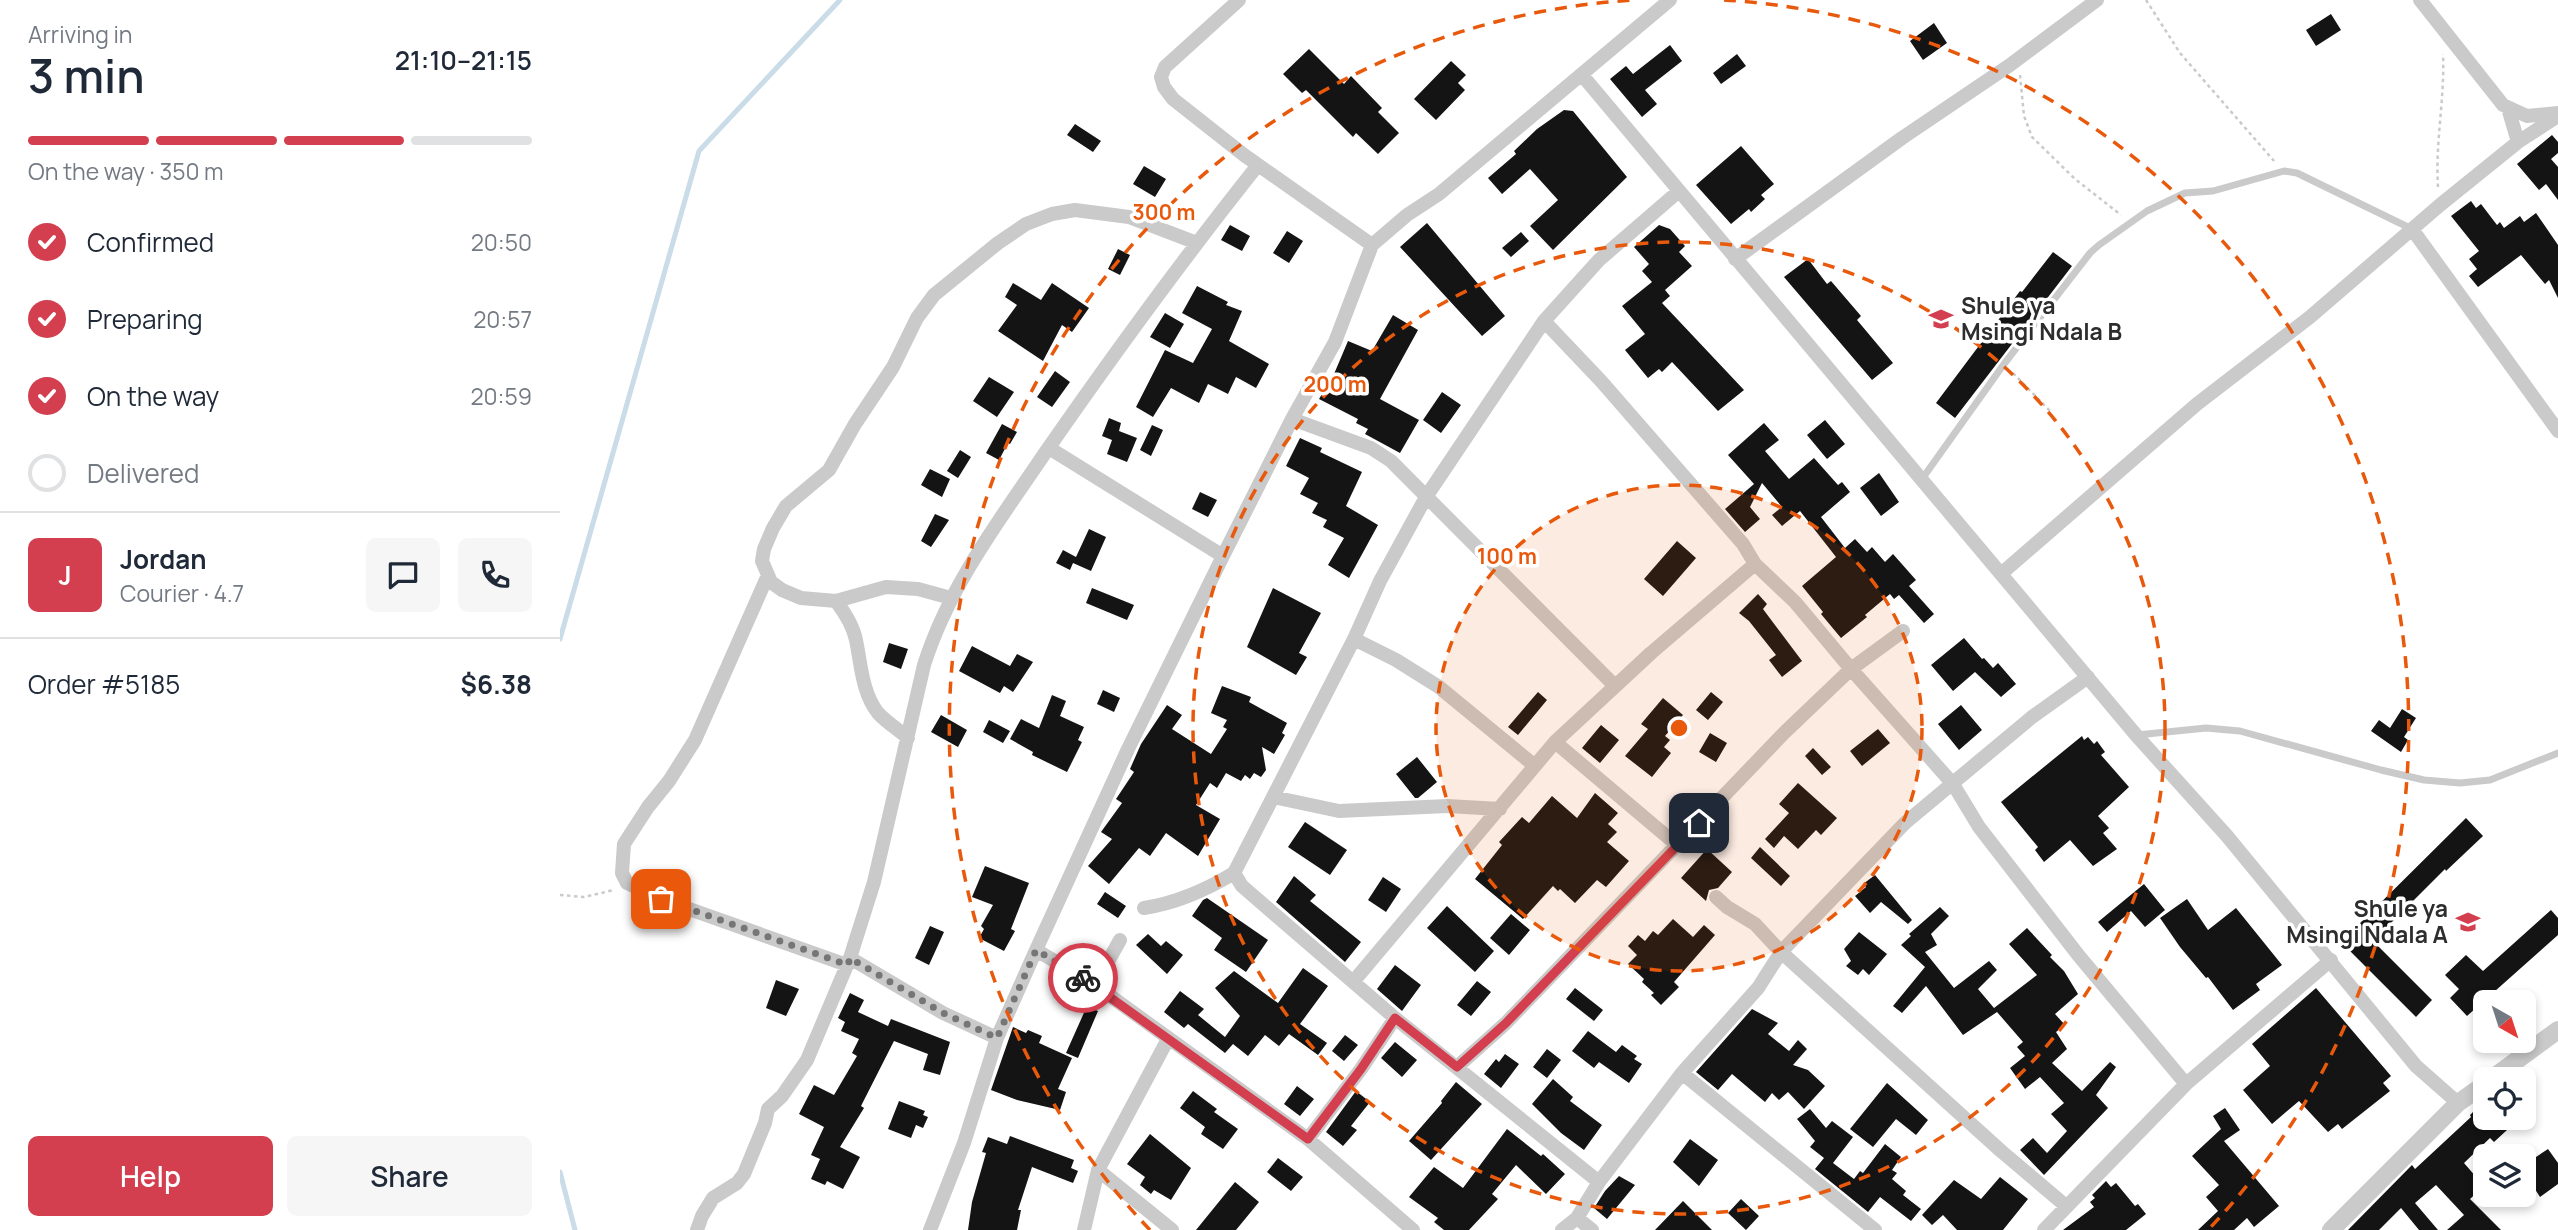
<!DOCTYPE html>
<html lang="en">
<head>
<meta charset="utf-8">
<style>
  :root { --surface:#fff; --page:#f6f6f7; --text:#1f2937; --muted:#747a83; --line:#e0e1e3; --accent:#d33f4f }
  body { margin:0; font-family:Manrope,sans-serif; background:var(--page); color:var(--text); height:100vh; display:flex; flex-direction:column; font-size:26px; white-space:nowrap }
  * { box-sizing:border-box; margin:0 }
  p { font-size:23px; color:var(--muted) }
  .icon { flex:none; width:38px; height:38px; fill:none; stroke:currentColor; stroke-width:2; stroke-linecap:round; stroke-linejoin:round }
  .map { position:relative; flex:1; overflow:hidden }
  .sheet { display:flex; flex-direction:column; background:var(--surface); width:560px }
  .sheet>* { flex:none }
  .needle { width:46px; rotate:141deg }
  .controls { position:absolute; left:1913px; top:990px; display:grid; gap:14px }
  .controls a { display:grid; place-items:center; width:63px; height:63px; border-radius:10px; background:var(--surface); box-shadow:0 4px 10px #0003; font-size:35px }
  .pin { position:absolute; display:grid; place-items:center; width:60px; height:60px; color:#fff; margin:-30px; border-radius:14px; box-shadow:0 4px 10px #0006 }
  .courier { position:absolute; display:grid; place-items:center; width:70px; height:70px; margin:-35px; border:5px solid #d33f4f; border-radius:50%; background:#fff; color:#222; box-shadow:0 2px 9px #0007 }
  .summary em { font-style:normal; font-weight:600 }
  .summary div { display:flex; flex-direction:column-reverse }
  .summary { display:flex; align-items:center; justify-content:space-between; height:119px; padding:0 28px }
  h1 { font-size:46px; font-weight:600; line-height:52px }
  .bar { display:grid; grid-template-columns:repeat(4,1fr); gap:10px 7px; align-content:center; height:84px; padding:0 28px }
  .bar i { height:9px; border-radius:5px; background:var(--line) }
  .bar .on { background:var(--accent) }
  .bar p { grid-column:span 4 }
  .line { display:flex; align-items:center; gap:18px; padding:0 28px; border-top:2px solid var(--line) }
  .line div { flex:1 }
  .round { display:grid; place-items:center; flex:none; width:74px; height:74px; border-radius:10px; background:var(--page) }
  ol { padding:0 28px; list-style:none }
  li { display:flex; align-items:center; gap:21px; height:77px }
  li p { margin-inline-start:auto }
  li .icon { padding:7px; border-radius:50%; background:var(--accent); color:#fff; stroke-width:4 }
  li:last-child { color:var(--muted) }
  li i { width:38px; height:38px; border:4px solid var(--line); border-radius:50% }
  .cta { display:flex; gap:14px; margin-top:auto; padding:14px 28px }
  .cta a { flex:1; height:80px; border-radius:10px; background:var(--accent); color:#fff; font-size:28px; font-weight:600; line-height:80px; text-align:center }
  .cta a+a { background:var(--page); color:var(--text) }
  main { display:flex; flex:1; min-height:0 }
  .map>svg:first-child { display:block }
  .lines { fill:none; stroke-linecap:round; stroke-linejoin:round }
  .stream { stroke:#c9dce7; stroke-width:5 }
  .building { fill:#141414 }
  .path { stroke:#cacaca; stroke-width:2.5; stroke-dasharray:3.5 3.5; stroke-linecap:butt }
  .service { stroke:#cacaca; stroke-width:7 }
  .minor { stroke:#cacaca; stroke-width:14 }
  .tertiary { stroke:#cacaca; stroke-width:18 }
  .done { stroke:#767676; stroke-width:7; stroke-dasharray:0 12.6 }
  .route { stroke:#d33f4f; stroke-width:9 }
  .ring { fill:none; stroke:#e8590c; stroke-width:3.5; stroke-dasharray:12 9 }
  .labels { text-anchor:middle; stroke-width:7; stroke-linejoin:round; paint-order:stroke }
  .poi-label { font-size:23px; font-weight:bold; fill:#2d2d2d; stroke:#fff; text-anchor:start }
  .centre { fill:#e8590c; stroke:#fff; stroke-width:3.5 }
  .ring-label { font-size:21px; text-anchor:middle; font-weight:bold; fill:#e8590c; stroke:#fff; stroke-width:7; stroke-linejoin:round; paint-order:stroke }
</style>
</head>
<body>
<main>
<section class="sheet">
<div class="summary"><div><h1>3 min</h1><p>Arriving in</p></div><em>21:10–21:15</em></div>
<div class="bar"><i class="on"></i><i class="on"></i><i class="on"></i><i></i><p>On the way · 350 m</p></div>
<ol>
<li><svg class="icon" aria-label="check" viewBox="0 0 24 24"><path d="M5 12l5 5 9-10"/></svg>Confirmed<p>20:50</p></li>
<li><svg class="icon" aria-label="check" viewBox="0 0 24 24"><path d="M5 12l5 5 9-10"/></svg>Preparing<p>20:57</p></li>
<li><svg class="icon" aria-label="check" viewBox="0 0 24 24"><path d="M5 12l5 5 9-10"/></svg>On the way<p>20:59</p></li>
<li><i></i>Delivered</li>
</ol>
<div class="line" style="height:126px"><b class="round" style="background:var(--accent);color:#fff">J</b><div><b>Jordan</b><p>Courier · 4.7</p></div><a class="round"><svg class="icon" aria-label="chat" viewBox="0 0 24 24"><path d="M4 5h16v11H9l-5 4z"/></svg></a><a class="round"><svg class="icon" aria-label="phone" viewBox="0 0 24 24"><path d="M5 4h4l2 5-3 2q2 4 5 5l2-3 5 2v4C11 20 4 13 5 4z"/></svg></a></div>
<div class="line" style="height:91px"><div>Order #5185</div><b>$6.38</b></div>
<div class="cta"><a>Help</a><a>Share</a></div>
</section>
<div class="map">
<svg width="1998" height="1230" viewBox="0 0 1998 1230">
  <rect width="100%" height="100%" fill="#fff"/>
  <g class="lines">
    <path class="stream" d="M0,639L139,151L280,0
      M0,1172L15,1230"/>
  </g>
  <path class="building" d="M1771,14L1781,30L1756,46L1746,30Z
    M1374,23L1387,43L1363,60L1350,41Z
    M1110,45L1122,61L1085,90L1097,104L1082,117L1050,79L1066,66L1073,74Z
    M749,49L784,84L791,76L822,108L818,112L839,133L818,154L796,133L793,137L746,90L742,93L723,74Z
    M1177,54L1186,66L1161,84L1153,73Z
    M891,61L906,75L898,83L905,90L876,120L854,99Z
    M1004,110L1013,111L1067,177L993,250L970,226L998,200L970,169L942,194L928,178L956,154L954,151L977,129Z
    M515,124L541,141L533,152L507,135Z
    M1992,135L1998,142V153L1991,159L1998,167V200L1986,184L1979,190L1957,164Z
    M1181,146L1214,184L1201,195L1205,199L1191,212L1189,209L1171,224L1136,185Z
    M584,166L606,179L595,197L573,184Z
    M1911,201L1916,208L1921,204L1937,225L1940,222L1944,228L1960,216L1964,222L1976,213L1998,245V298L1989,280L1985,284L1961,255L1918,287L1909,276L1917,269L1909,259L1919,251L1891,216Z
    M867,223L945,316L922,336L840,247Z
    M670,225L690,236L682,251L661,240Z
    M1099,225L1110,229L1125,246L1119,252L1132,266L1105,290L1110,296L1102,303L1184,390L1158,411L1112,362L1102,372L1099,369L1088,378L1065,350L1085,334L1062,306L1092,282L1082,271L1089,264L1074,247Z
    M727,231L743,241L729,263L713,253Z
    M961,232L969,241L951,257L942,248Z
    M558,249L570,255L560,275L548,269Z
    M1493,252L1512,266L1395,418L1376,403L1460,291L1462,292Z
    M1248,259L1267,284L1271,281L1301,316L1297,320L1333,363L1312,380L1224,277Z
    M453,283L481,300L492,283L529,308L512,332L502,325L483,361L438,331L457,305L445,297Z
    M637,286L668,302L666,305L682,311L669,341L709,364L696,388L676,377L668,394L648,384L639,403L611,388L593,417L576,407L605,350L633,363L652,329L622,313Z
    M605,313L624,324L610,348L590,337Z
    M833,315L858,330L820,399L859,420L840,453L805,434L808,429L796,423L798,419L759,399L774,374L788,341L812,351Z
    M495,371L510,382L492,407L477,397Z
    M429,377L454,392L437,417L413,401Z
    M882,392L901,405L881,433L863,420Z
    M549,418L561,423L559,431L577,438L567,462L547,454L552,440L542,436Z
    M1265,420L1285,444L1267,459L1247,435Z
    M1204,423L1219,440L1205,451L1229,479L1254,458L1278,485L1282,482L1290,492L1261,517L1285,548L1295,539L1307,552L1312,547L1325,562L1333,554L1356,580L1349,586L1374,614L1364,623L1339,595L1334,599L1330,594L1305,615L1307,617L1281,638L1261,614L1263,612L1242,586L1276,557L1240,511L1222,526L1212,515L1222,507L1202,483L1190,507L1200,519L1185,532L1165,509L1194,484L1168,455Z
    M442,424L457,432L450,444L448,443L439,460L426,453Z
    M592,425L603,430L591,456L580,450Z
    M740,438L762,448L760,452L802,472L786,506L818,525L789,578L768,565L784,538L763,527L767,520L752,513L758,503L740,494L749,478L726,466Z
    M400,450L411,457L398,478L387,471Z
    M370,469L390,479L382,497L361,485Z
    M1319,473L1339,502L1321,516L1300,488Z
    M640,492L657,500L648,517L632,509Z
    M375,514L389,520L371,547L361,541Z
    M529,529L546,537L531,571L513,563L510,570L496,563L503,550L516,557Z
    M1117,541L1136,558L1103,596L1084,579Z
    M532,588L574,605L567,620L526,603Z
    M713,588L761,613L739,653L747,657L736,675L687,647Z
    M1198,594L1207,604L1203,609L1242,661L1222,677L1209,660L1216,655L1189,621L1179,613Z
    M1404,638L1422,659L1424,658L1433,668L1438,663L1456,684L1441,697L1415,672L1393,691L1371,665Z
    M329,643L348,649L341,669L323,662Z
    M412,646L450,666L457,654L473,662L453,692L444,686L440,693L399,671Z
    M662,686L691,697L689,702L727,723L722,733L725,735L714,754L702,747L706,770L701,777L694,773L690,779L685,775L681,781L666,773L657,788L650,783L636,805L660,819L638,856L606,833L590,856L579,848L549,884L528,866L552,839L541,832L562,803L556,799L574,772L570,769L581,744L607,705L622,715L612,729L651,754L667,729L663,727L667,720L651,713Z
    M543,690L560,698L554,712L537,704Z
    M978,692L987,700L958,735L948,727Z
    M1151,692L1163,702L1148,720L1136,710Z
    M492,695L506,701L500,716L524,727L518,740L522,742L507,772L472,755L473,752L450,739L461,719L479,728Z
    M1103,698L1123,715L1105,736L1110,740L1104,747L1111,753L1092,777L1065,756L1088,729L1081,724Z
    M1401,705L1422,730L1399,750L1378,724Z
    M1842,709L1856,718L1844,737L1848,740L1841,752L1811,731L1819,720L1830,728Z
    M381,715L407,730L398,747L371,732Z
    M429,720L450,731L443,743L423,732Z
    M1041,725L1059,740L1040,763L1022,748Z
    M1318,729L1330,743L1302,766L1290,751Z
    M1150,733L1167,743L1156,762L1139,752Z
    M1522,736L1524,740L1528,737L1534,744L1537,741L1545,752L1541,755L1569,787L1538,816L1549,828L1543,833L1557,849L1533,866L1510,840L1484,862L1475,850L1478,847L1441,802Z
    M1253,748L1271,767L1262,775L1245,756Z
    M857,757L877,782L858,798H855L836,774Z
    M1238,783L1277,818L1261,835L1256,830L1238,849L1224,836L1214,848L1205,839L1229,813L1219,804Z
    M1035,793L1058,813L1048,824L1057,832L1047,842L1069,861L1046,887L1037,880L1015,903L1000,889L998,891L993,886L963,919L915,879L942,845L939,842L962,817L969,823L992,796L1017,818Z
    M1906,818L1923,836L1886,871L1885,869L1813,941L1872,1000L1856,1017L1781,942Z
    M745,822L787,850L770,875L728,847Z
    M1200,847L1230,876L1221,886L1191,858Z
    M1147,849L1172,872L1158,888L1149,890L1146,901L1121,878Z
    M425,866L469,883L451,929L455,931L444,951L419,938L424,929L421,926L433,905L412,897Z
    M1315,875L1352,920L1348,924L1321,902L1310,913L1295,896L1306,887L1303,884Z
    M734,876L756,895L750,901L801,942L785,962L716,902Z
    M823,877L841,889L826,912L808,900Z
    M1584,884L1605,910L1585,927L1571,911L1547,932L1538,922Z
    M545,892L566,906L558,918L537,904Z
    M647,898L708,940L686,972L654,950L662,938L632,916L643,900Z
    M1627,899L1648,930L1676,908L1722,965L1696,984L1700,990L1673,1010L1648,977L1646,978L1620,947L1600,918Z
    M887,906L934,951L915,972L867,928Z
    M1380,907L1389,916L1371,934L1377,945L1365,952L1394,988L1429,961L1437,970L1418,989L1434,1008L1477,975L1449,944L1467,928L1492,955L1490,957L1504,971L1518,994L1495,1014L1505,1025L1496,1032L1507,1049L1492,1063L1522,1091L1550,1062L1556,1067L1536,1095L1548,1108L1484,1175L1460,1150L1473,1138L1487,1153L1507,1131L1491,1114L1504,1103L1480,1077L1465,1089L1450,1068L1465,1056L1457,1047L1463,1042L1437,1012L1403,1035L1366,986L1342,1013L1333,1006L1365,967L1341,945L1351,936L1349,934Z
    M1991,910L1998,918V935L1907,1016L1890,998L1899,989L1885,975L1906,955L1923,971Z
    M951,914L970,930L949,955L930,938Z
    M1113,919L1133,937L1144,925L1155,935L1114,982L1119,987L1101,1005L1091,995L1094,993L1082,982L1084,979L1068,964L1077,955L1068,946L1078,935L1085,941L1093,931L1098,935Z
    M370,926L384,932L369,965L355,958Z
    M1299,932L1327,954L1309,975L1303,969L1298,975L1286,966L1291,961L1284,949Z
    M588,934L601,946L606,941L623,955L607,974L576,945Z
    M835,965L861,985L842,1011L817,989Z
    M743,968L768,986L740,1024L767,1043L758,1055L729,1034L719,1046L705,1035L688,1056L673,1044L665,1053L628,1024L624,1028L604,1012L620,991L644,1009L638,1015L665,1037L680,1016L655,988L674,971L718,1003Z
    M216,980L239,989L226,1016L206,1008Z
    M917,981L931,992L911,1016L897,1005Z
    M1015,988L1043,1010L1034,1021L1006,999Z
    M1756,988L1831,1076L1823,1083L1830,1091L1782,1129L1778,1124L1768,1132L1739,1101L1712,1124L1683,1090L1710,1066L1692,1044Z
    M290,993L304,1000L298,1012L328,1026L331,1019L390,1042L380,1075L363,1070L368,1054L334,1041L301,1106L304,1108L280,1147L300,1157L283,1189L267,1181L265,1185L251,1179L260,1159L251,1155L264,1127L239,1114L254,1085L274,1095L297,1056L292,1053L299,1039L281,1031L285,1022L278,1018Z
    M527,1006L538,1011L518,1058L506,1053Z
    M1192,1009L1218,1023L1208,1034L1229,1051L1238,1040L1247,1049L1233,1065L1248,1070L1265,1086L1244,1109L1228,1092L1219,1100L1212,1093L1205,1102L1172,1074L1158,1090L1136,1072Z
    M453,1027L466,1033L468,1030L482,1036L479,1043L512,1058L498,1089L506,1092L500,1110L457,1100L431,1090Z
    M1028,1031L1056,1052L1062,1045L1077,1056L1074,1059L1082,1064L1069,1083L1039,1062L1034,1068L1012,1051Z
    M785,1035L798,1045L784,1061L772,1051Z
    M835,1042L857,1060L842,1077L821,1058Z
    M987,1049L1001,1060L987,1078L973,1067Z
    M945,1054L959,1064L941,1088L924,1074L936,1059L939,1062Z
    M993,1079L1013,1097L1010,1101L1042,1125L1024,1150L1001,1133L972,1104Z
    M896,1082L922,1104L871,1160L849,1141L882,1103L881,1101Z
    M1327,1083L1368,1120L1356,1135L1336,1119L1313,1147L1290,1129Z
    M737,1086L754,1099L740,1116L724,1104Z
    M633,1091L657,1109L654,1112L678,1129L663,1149L641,1134L645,1127L620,1108Z
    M796,1091L810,1102L791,1126L797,1130L783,1146L766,1132Z
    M339,1101L365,1111L363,1115L368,1117L363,1128L356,1125L351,1138L328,1129Z
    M1920,1105L1925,1111V1118H1960L1934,1142L1930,1138L1904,1163L1924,1186L1910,1199L1941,1230H1887L1904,1215L1876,1185L1855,1203L1878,1230H1859L1841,1208L1819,1230H1788L1850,1167L1852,1165L1855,1169L1911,1117L1910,1115Z
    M1665,1108L1680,1130L1664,1141L1719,1206L1694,1227L1687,1218L1674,1230H1638L1658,1211L1646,1197L1659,1185L1632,1156L1661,1129L1653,1116Z
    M1250,1109L1266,1128L1272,1121L1293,1137L1273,1163L1294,1179L1300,1171L1303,1173L1325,1144L1341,1157L1332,1170L1337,1173L1332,1179L1346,1191L1343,1195L1361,1209L1351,1221L1320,1197L1308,1212L1255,1169L1264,1158L1250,1147L1255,1141L1237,1119Z
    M947,1129L981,1156L983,1154L1005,1174L986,1194L956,1165L932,1194L938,1199L909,1230H884L874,1222L878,1218L849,1197L874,1167L903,1188Z
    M590,1134L631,1168L611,1200L594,1190L591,1194L580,1185L585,1177L567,1164Z
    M450,1136L514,1160L511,1168L518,1171L513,1183L472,1167L458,1210H461L457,1230H408L412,1202L426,1153L422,1152L428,1137L447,1144Z
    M1130,1139L1158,1160L1139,1186L1113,1162Z
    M1988,1149L1998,1163V1184L1980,1197L1964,1172V1165Z
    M718,1158L743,1177L731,1191L707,1172Z
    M1059,1176L1075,1185L1047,1219L1034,1208L1045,1191Z
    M1440,1177L1468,1199L1443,1230H1397L1383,1215L1372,1225L1362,1215L1394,1180L1421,1199Z
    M1546,1181L1551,1187L1556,1183L1575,1206L1578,1204L1586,1214L1566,1230H1503L1534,1207L1530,1202L1535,1198L1532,1195Z
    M675,1182L699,1202L676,1230H636Z
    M1181,1199L1199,1216L1186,1230L1168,1213Z
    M1123,1201L1152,1230H1095Z"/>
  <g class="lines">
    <path class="path" d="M1586,0L1620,53L1714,161
      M1460,75L1464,116L1472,137L1515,179L1561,215
      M1878,187C1875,143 1885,98 1883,54
      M1453,373L1492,413
      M0,895L24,897L54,890"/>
    <path class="service" d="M1362,479L1444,364L1530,253L1539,245L1587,211L1625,193L1653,191L1724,171L1737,173L1852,229
      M1577,735L1646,728L1680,731L1821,770L1864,780L1900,783L1930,780L1998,753"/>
    <path class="minor" d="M679,0L605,67L601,77L604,87L613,99L684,155L812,245
      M1860,0L1943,105L1967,116L1998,113
      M1022,75L1576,735L1667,836L1856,1066L1898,1103
      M1948,108L1958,142
      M1852,229L1998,431
      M1175,259L1342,138L1450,65L1537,0
      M984,321L1041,381L1183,544L1195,564L1235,602L1291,669L1393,784L1419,827L1519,956L1626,1084
      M732,419L811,448L831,461L1055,686
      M489,448L663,556
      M1442,573L1637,404L1750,317L1880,205L1958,142L1998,116
      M208,575L135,740L109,781L88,807L64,844L62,873L67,883L101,899L287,965
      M391,598L358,589L326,587L276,601L241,598L222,590L211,582L202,561L204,549L213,528L226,506L269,470L295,424L333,367L357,318L374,295L438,243L466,224L492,214L515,210L569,217L637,243
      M276,601C285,613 293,625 296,640C301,664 302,693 318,713C326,722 339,730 348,738
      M794,639L836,660L879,687L975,766
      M995,742L1117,845
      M713,797L779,811L887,806L940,809
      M1156,897L1167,907L1195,924L1221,952L1441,1151L1506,1206
      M584,908C617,903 646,890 674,873
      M476,950L535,985L748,1139L853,1230
      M290,958L383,1013L437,1038
      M793,982L995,742L1091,653L1195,564
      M535,985L560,940
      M897,1067L946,1023L1224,733L1291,669L1343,631
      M1122,1073L1315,1230
      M748,1139L801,1069L835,1018
      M538,1170L612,1230
      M1039,1182L835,1018L682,886L674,873L794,639L820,581L866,497L984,321L1039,260L1119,191
      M1017,1218L1032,1230
      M137,1230L142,1216L153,1198L177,1183L184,1174L205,1123L208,1109L222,1096L247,1060L290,958L314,882L364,665C389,586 439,521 485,453C553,355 623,259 698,165
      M370,1230L404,1143L437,1038L476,950L568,749L663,556L732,419L775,342L812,245L847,215L879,194L1110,0
      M524,1230L538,1170L608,1039
      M1002,1230L1017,1218L1039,1182L1122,1073L1198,988L1221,952L1345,823L1472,717L1528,677
      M1484,1230L1626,1084L1771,960"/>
    <path class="tertiary" d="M1930,1080L1998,1030
      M1771,1230L1898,1103L1925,1084"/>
  </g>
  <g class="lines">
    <path class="done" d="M101,899L288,965L290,958L383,1013L437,1038L476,950L523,978"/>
    <path class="route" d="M523,978L748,1139L801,1069L835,1018L897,1067L946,1023L1139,823"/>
  </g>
  <circle cx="1119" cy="728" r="243" fill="#e8590c" fill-opacity=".12"/>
  <g class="ring">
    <circle cx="1119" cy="728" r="243"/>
    <circle cx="1119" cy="728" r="486"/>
    <path d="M590 1230A729 729 0 0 1 1074 0M1164 0A729 729 0 0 1 1648 1230"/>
  </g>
  <defs>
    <g id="school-bare" transform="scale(1.89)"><path d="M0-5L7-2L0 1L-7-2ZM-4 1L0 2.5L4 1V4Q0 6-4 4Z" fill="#d33f4f" stroke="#fff" stroke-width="2.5" paint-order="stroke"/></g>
  </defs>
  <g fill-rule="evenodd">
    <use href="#school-bare" x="1381" y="319"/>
    <use href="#school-bare" x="1908" y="922"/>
  </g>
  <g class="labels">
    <g class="poi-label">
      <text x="1401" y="314">Shule ya<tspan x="1401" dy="26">Msingi Ndala B</tspan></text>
      <text x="1888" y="917" text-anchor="end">Shule ya<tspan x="1888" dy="26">Msingi Ndala A</tspan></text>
    </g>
  </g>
  <circle cx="1119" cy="728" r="10" class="centre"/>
  <g class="ring-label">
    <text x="604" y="220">300 m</text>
    <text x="775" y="392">200 m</text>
    <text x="947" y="564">100 m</text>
  </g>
</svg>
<div class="controls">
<a><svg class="needle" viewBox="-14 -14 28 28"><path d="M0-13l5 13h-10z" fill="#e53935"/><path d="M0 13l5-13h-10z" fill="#747a83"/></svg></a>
<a><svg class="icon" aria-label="locate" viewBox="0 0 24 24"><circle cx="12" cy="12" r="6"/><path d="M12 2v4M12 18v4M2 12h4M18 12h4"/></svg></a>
<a><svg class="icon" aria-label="layers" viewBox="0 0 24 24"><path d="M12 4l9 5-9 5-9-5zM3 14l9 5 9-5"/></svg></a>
</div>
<div class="pin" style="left:101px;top:899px;background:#ea580c"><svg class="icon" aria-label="bag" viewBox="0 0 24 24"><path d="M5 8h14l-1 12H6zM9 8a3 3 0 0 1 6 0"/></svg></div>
<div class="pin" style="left:1139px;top:823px;background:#1f2937"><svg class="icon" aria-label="home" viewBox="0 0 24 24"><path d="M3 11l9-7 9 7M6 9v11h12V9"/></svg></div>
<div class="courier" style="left:523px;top:978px"><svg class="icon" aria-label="bike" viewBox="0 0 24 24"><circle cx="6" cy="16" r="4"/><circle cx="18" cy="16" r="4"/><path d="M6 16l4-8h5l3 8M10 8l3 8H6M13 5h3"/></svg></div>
</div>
</main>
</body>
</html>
